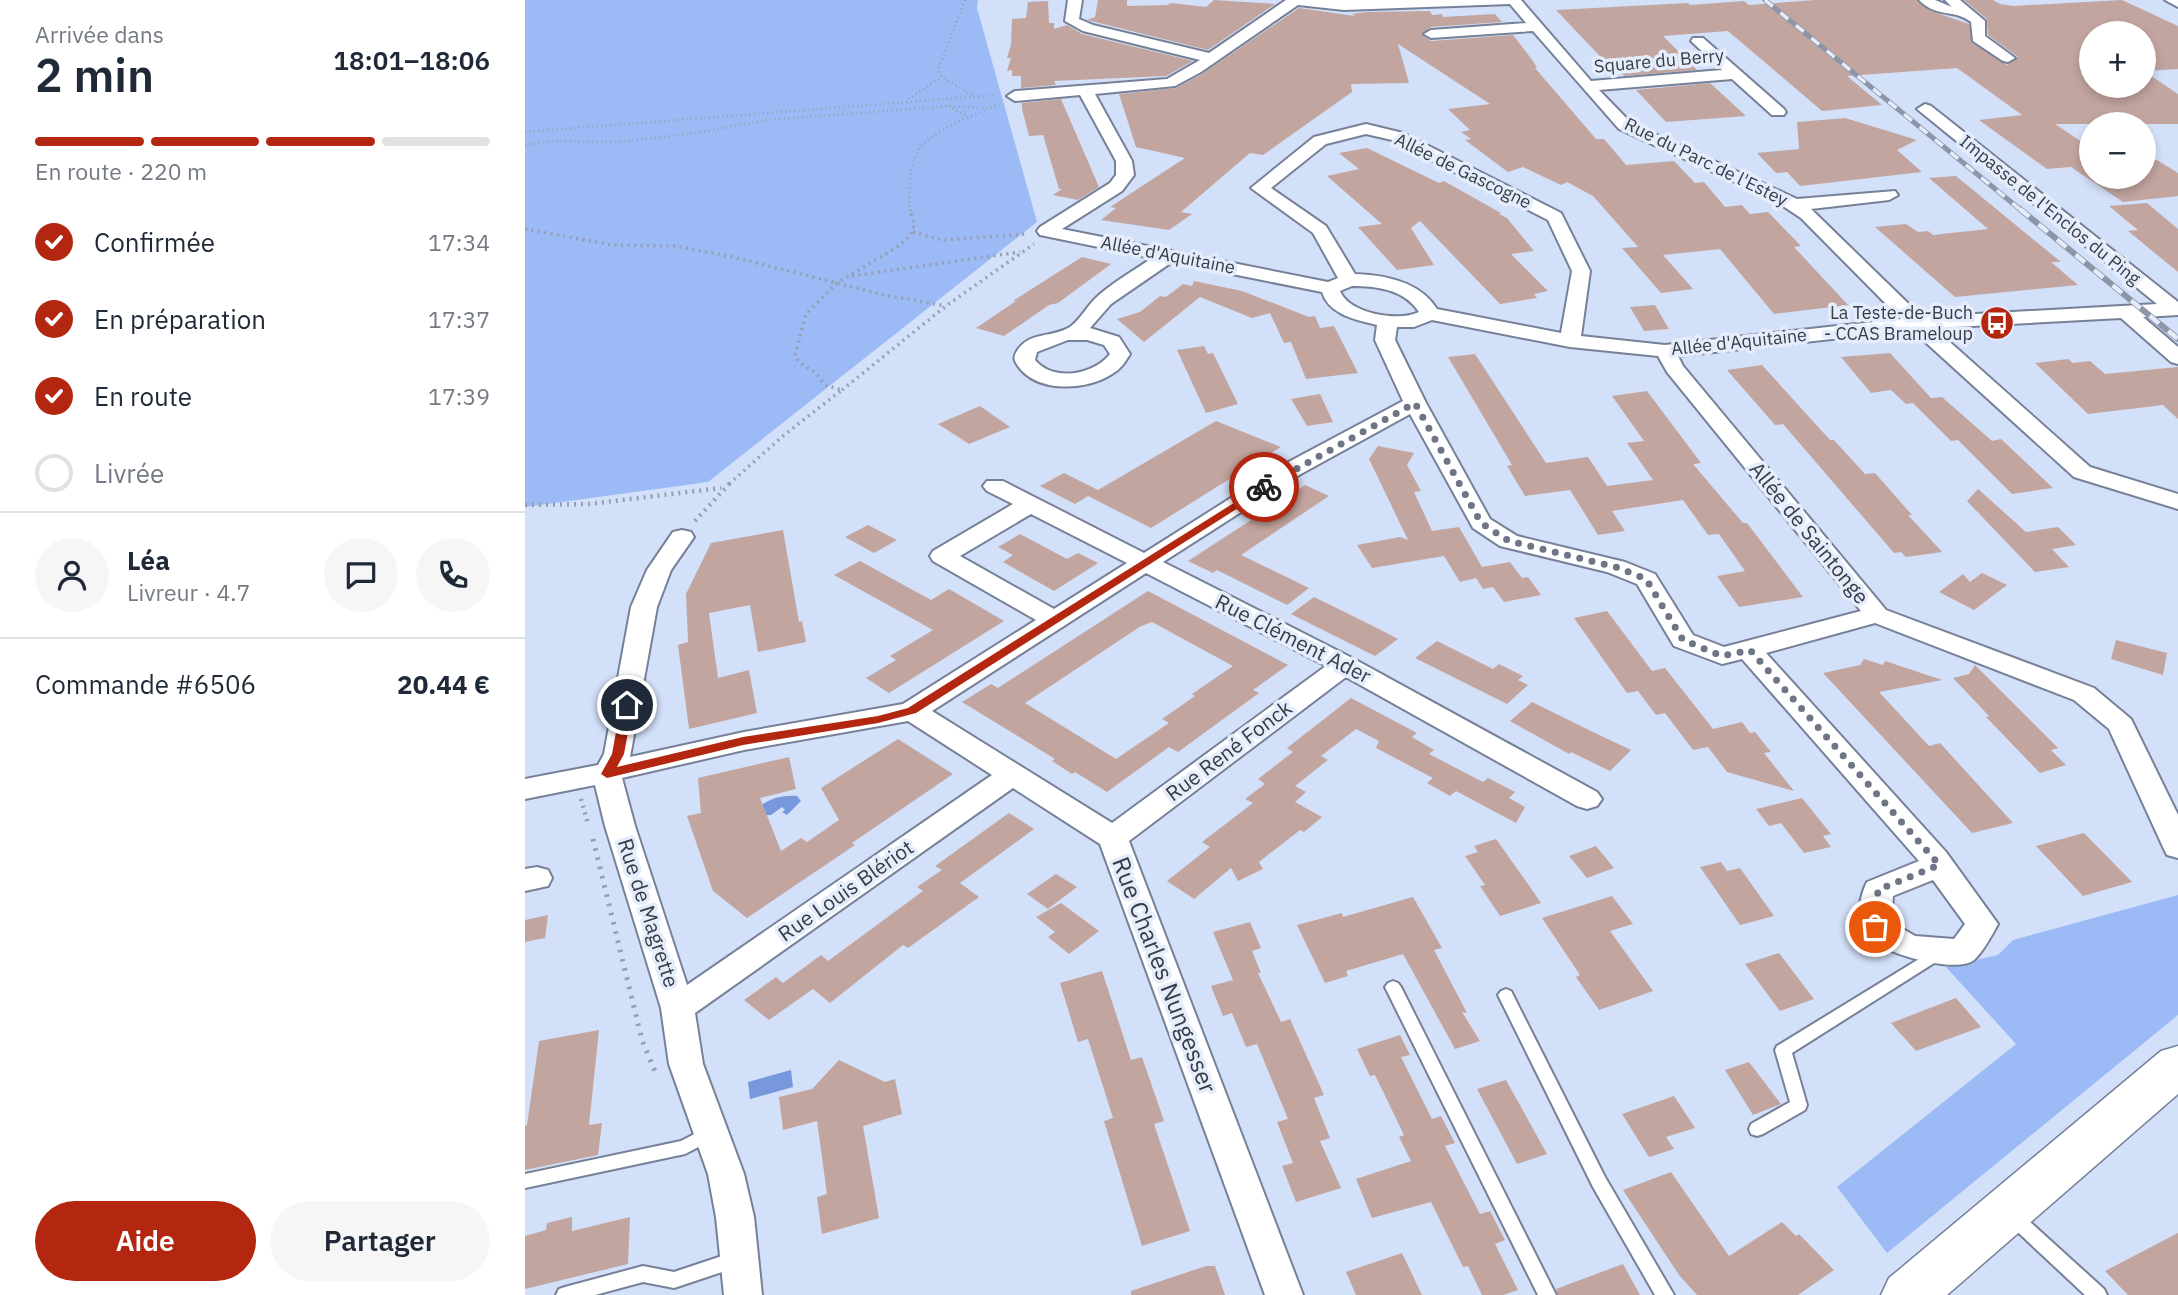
<!DOCTYPE html>
<html lang="fr">
<head>
<meta charset="utf-8">
<style>
  :root { --surface:#fff; --page:#f6f6f7; --text:#1f2937; --muted:#747a83; --line:#e0e1e3; --accent:#b3260f }
  body { margin:0; font-family:"IBM Plex Sans",sans-serif; background:var(--page); color:var(--text); height:100vh; display:flex; flex-direction:column; font-size:26px; white-space:nowrap }
  * { box-sizing:border-box; margin:0 }
  p { font-size:23px; color:var(--muted) }
  .icon { flex:none; width:38px; height:38px; fill:none; stroke:currentColor; stroke-width:2; stroke-linecap:round; stroke-linejoin:round }
  .map { position:relative; flex:1; overflow:hidden }
  .side { display:flex; flex-direction:column; background:var(--surface); width:525px }
  .side>* { flex:none }
  .buttons { position:absolute; left:1554px; top:21px; display:grid; gap:14px }
  .buttons a { display:grid; place-items:center; width:77px; height:77px; border-radius:50%; background:var(--surface); box-shadow:0 4px 10px #0003; font-size:35px }
  .pin { position:absolute; display:grid; place-items:center; width:60px; height:60px; color:#fff; margin:-30px; border:4px solid #fff; border-radius:50%; box-shadow:0 2px 7px #0007 }
  .courier { position:absolute; display:grid; place-items:center; width:70px; height:70px; margin:-35px; border:5px solid #b3260f; border-radius:50%; background:#fff; color:#222; box-shadow:0 2px 9px #0007 }
  .head em { font-style:normal; font-weight:600 }
  .head div { display:flex; flex-direction:column-reverse }
  .head { display:flex; align-items:center; justify-content:space-between; height:119px; padding:0 35px }
  h1 { font-size:46px; font-weight:600; line-height:52px }
  .bar { display:grid; grid-template-columns:repeat(4,1fr); gap:10px 7px; align-content:center; height:84px; padding:0 35px }
  .bar i { height:9px; border-radius:5px; background:var(--line) }
  .bar .on { background:var(--accent) }
  .bar p { grid-column:span 4 }
  .line { display:flex; align-items:center; gap:18px; padding:0 35px; border-top:2px solid var(--line) }
  .line div { flex:1 }
  .round { display:grid; place-items:center; flex:none; width:74px; height:74px; border-radius:37px; background:var(--page) }
  ol { padding:0 35px; list-style:none }
  li { display:flex; align-items:center; gap:21px; height:77px }
  li p { margin-inline-start:auto }
  li .icon { padding:7px; border-radius:50%; background:var(--accent); color:#fff; stroke-width:4 }
  li:last-child { color:var(--muted) }
  li i { width:38px; height:38px; border:4px solid var(--line); border-radius:50% }
  .primary-button { display:flex; gap:14px; margin-top:auto; padding:14px 35px }
  .primary-button a { flex:1; height:80px; border-radius:42px; background:var(--accent); color:#fff; font-size:28px; font-weight:600; line-height:80px; text-align:center }
  .primary-button a+a { background:var(--page); color:var(--text) }
  main { display:flex; flex:1; min-height:0 }
  .map>svg:first-child { display:block }
  .green { fill:#9cbaf5 }
  .water { fill:#7798dc }
  .building { fill:#c3a59f; fill-rule:evenodd }
  .lines { fill:none; stroke-linecap:round; stroke-linejoin:round }
  .lane-casing { stroke:#768198; stroke-width:4 }
  .street-casing { stroke:#768198; stroke-width:4 }
  .secondary-casing { stroke:#768198; stroke-width:3 }
  .path-far3 { stroke:#959fb2; stroke-width:2.5; stroke-dasharray:1 3.5; stroke-linecap:butt }
  .path-far2 { stroke:#959fb2; stroke-width:3.5; stroke-dasharray:2 4.5; stroke-linecap:butt }
  .path-far1 { stroke:#959fb2; stroke-width:4.5; stroke-dasharray:2 5; stroke-linecap:butt }
  .path { stroke:#959fb2; stroke-width:5; stroke-dasharray:2.5 7; stroke-linecap:butt }
  .lane { fill:#fff; fill-rule:evenodd }
  .street { fill:#fff; fill-rule:evenodd }
  .secondary { fill:#fff; fill-rule:evenodd }
  .rail-far1-casing { stroke:#8d96a8; stroke-width:5 }
  .rail-casing { stroke:#8d96a8; stroke-width:6 }
  .rail-far1 { stroke:#e5edfc; stroke-width:3.5; stroke-dasharray:10; stroke-linecap:butt }
  .rail { stroke:#e5edfc; stroke-width:4.5; stroke-dasharray:12; stroke-linecap:butt }
  .route { fill:#b3260f }
  .done { stroke:#6e7585; stroke-width:7; stroke-dasharray:0 12.6 }
  .labels { text-anchor:middle; stroke-width:7; stroke-linejoin:round; paint-order:stroke }
  .far-street-label { font-size:18px; fill:#373c46; stroke:#e5edfc }
  .far-poi-label { font-size:18px; fill:#373c46; stroke:#e5edfc; text-anchor:end }
  .street-label { font-size:21px; fill:#373c46; stroke:#e5edfc }
  .near-street-label { font-size:24px; fill:#373c46; stroke:#e5edfc }
</style>
</head>
<body>
<main>
<section class="side">
<div class="head"><div><h1>2 min</h1><p>Arrivée dans</p></div><em>18:01–18:06</em></div>
<div class="bar"><i class="on"></i><i class="on"></i><i class="on"></i><i></i><p>En route · 220 m</p></div>
<ol>
<li><svg class="icon" aria-label="check" viewBox="0 0 24 24"><path d="M5 12l5 5 9-10"/></svg>Confirmée<p>17:34</p></li>
<li><svg class="icon" aria-label="check" viewBox="0 0 24 24"><path d="M5 12l5 5 9-10"/></svg>En préparation<p>17:37</p></li>
<li><svg class="icon" aria-label="check" viewBox="0 0 24 24"><path d="M5 12l5 5 9-10"/></svg>En route<p>17:39</p></li>
<li><i></i>Livrée</li>
</ol>
<div class="line" style="height:126px"><a class="round"><svg class="icon" aria-label="person" viewBox="0 0 24 24"><circle cx="12" cy="8" r="4"/><path d="M4 21q1-7 8-7t8 7"/></svg></a><div><b>Léa</b><p>Livreur · 4.7</p></div><a class="round"><svg class="icon" aria-label="chat" viewBox="0 0 24 24"><path d="M4 5h16v11H9l-5 4z"/></svg></a><a class="round"><svg class="icon" aria-label="phone" viewBox="0 0 24 24"><path d="M5 4h4l2 5-3 2q2 4 5 5l2-3 5 2v4C11 20 4 13 5 4z"/></svg></a></div>
<div class="line" style="height:91px"><div>Commande #6506</div><b>20.44 €</b></div>
<div class="primary-button"><a>Aide</a><a>Partager</a></div>
</section>
<div class="map">
<svg width="1653" height="1295" viewBox="0 0 1653 1295">
  <rect width="100%" height="100%" fill="#d3e0f9"/>
  <path class="green" d="M0,0H453L452,8L512,222L183,482L0,507Z
    M1653,895V1015L1362,1253L1312,1187L1491,1044L1421,967L1473,955L1488,940Z"/>
  <path class="water" d="M272,796L276,801L262,815L257,812L260,810L257,807L246,815H236L234,807C245,798 258,795 272,796Z
    M266,1070L268,1087L225,1099L223,1082Z"/>
  <path class="building" d="M573,0H602V6L642,5L646,3L681,7L689,0L750,4L683,50L562,20L570,17Z
    M1291,0H1391L1406,11L1444,24L1447,43L1482,65L1493,57L1463,35L1462,19L1439,0H1468L1475,4L1488,6L1597,0L1653,26V69L1619,71L1653,94V124H1530L1566,148V177H1619V161L1632,160L1653,173V196L1598,202L1546,167L1522,169L1454,120L1497,115L1432,68L1322,76L1357,105L1297,111L1203,31L1138,36L1172,70L1099,76L1094,70L1089,71L1031,10L1163,3L1165,5L1219,1L1224,5ZM1566,33H1619V86H1566Z
    M523,1L524,23H529V29L542,25L557,34L668,61L641,76L529,81L531,85L496,88V76H487V70L482,71L486,58H482L486,45L487,19L501,18L503,2Z
    M774,8L830,16L827,14L842,12L905,11L907,15L917,14L918,17L970,14L977,22L906,27L897,35L906,41L988,35L1008,61L1012,68H1010L1071,139H1079L1101,165L1149,161L1170,183L1179,182L1200,207L1217,205L1225,214L1243,212L1276,246L1269,247L1323,305L1249,314L1195,249L1138,255L1168,289L1136,293L1097,248L1113,247L1068,196L1042,182L1036,185L998,167L983,172L940,140L946,139L936,132L945,130L923,109L965,104L873,44L884,83L826,84L827,92L738,155L725,153L656,212L667,214L644,230L576,220L591,208L585,207L660,158L611,147L594,94L651,88L677,74Z
    M1185,83L1221,116L1141,122L1111,90Z
    M536,99L574,187L553,200L528,195L537,189H534L518,135L504,136L497,109V103Z
    M1320,118L1392,140L1372,150L1397,172L1275,186L1262,172L1251,173L1232,153L1274,149L1272,122Z
    M842,148L914,183L919,181L976,213L974,214L982,218L1009,251L986,254L1023,291L1009,294L1012,298L975,304L895,221L886,228L909,265L872,270L833,227L857,224L802,176L834,169L814,153Z
    M1431,176L1536,262H1526L1553,285L1430,297L1350,227L1381,224L1393,232L1403,231L1408,235L1463,229L1404,178Z
    M1622,203L1653,229V272L1603,231L1613,230L1584,206Z
    M557,257L586,264L533,303L524,305L479,336L451,328L491,301H488Z
    M669,281L717,291L784,317L790,316L795,328L809,326L833,373L781,379L766,342L759,343L745,313L727,318L675,297L619,342L592,319L615,312L635,296L641,297L658,284L667,286Z
    M1130,305L1144,329L1119,331L1105,307Z
    M679,346L683,354L688,353L713,404L681,413L652,350Z
    M1365,353L1406,398L1417,397L1467,441L1476,439L1528,488L1487,494L1433,440L1426,441L1388,403L1381,404L1366,390L1346,393L1316,357Z
    M950,354L1021,463L1063,457L1082,486L1128,480L1102,443L1119,441L1087,396L1122,391L1176,463L1168,464L1218,523H1222L1278,597L1214,607L1192,576L1220,571L1194,534L1183,535L1158,500L1087,511L1100,531L1073,535L1045,490L1000,496L982,466L987,465L923,357Z
    M1543,359L1548,363L1565,361L1580,374L1653,367V419L1638,405L1563,414L1510,363Z
    M1237,365L1305,440H1309L1340,474L1350,473L1387,515H1383L1417,552L1381,557L1376,552L1369,553L1258,424L1250,425L1202,370Z
    M795,394L808,422L782,426L766,399Z
    M455,406L485,427L444,444L413,424Z
    M691,421L756,447L626,528L563,496L550,504L515,486L539,473L573,490Z
    M853,446L889,453L882,465L896,491L889,492L907,531L934,527L957,567L985,562L997,578L1003,577L1016,595L979,602L968,587L958,589L951,578L935,582L919,556L847,568L832,545L875,537L883,540L844,459Z
    M780,485L804,496L716,555L784,588L762,605L692,570L688,573L663,561Z
    M1453,489L1501,532L1533,527L1551,545L1527,549L1544,567L1510,572L1442,501Z
    M343,525L372,540L349,553L320,537Z
    M258,530L274,622L277,621L281,642L233,652L225,605L184,613L193,678L224,670L232,713L164,729L153,645L163,642L161,594L186,543Z
    M495,534L542,559L553,553L573,563L529,591L478,562L488,555L473,547Z
    M335,561L406,600L424,589L479,621L364,693L341,678L371,660L365,656L408,630L309,575Z
    M1457,573L1482,585L1449,610L1414,592L1438,574L1445,582Z
    M623,591L763,665L728,690L734,693L653,752L644,747L582,792L550,772L547,774L527,761L530,759L437,702L466,684L473,688ZM627,622L708,666L667,694L670,696L637,719L644,723L591,759L500,703L616,626Z
    M789,597L848,626L873,639L850,656L766,614Z
    M1082,611L1127,671L1140,668L1188,729L1217,722L1225,733L1230,732L1246,752L1239,753L1269,791L1202,772L1183,747L1168,750L1140,713L1131,715L1113,691L1102,693L1049,618Z
    M1591,640L1642,653L1638,675L1586,659Z
    M912,641L968,669L974,664L998,676L993,680L1003,685L982,704L890,658Z
    M1339,659L1358,665L1360,661L1417,680L1354,692L1404,746L1415,743L1488,823L1447,833L1298,673L1335,665Z
    M1450,665L1533,748L1526,750L1541,765L1515,773L1461,717L1464,716L1428,678L1444,674Z
    M826,698L892,733L887,737L909,750L904,754L958,782L963,778L990,792L984,798L1000,807L991,823L931,791L925,796L902,783L908,778L851,748L854,741L831,729L796,756L803,760L770,786L781,792L770,802L797,817L779,832L775,830L734,862L738,869L713,881L706,868L669,899L642,881L685,847L677,842L728,803L720,799L740,784L733,779L768,752L762,748Z
    M1007,702L1068,732L1106,750L1085,771L1046,752L1044,754L985,721Z
    M373,739L428,774L327,843L330,845L222,918L188,891L162,816L176,813L173,778L264,757L271,789L235,798L256,851L276,838L282,842L314,820L296,788Z
    M1277,798L1306,834L1298,836L1306,847L1279,853L1256,823L1244,826L1231,809Z
    M484,813L509,829L435,883L454,897L383,948L378,945L305,1003L288,989L244,1020L219,1000L251,977L258,983L296,955L303,961L398,891L392,887L417,870L410,866Z
    M1559,833L1607,882L1558,896L1511,846Z
    M971,839L1003,884L1016,903L975,916L955,886L960,885L940,856L953,852L949,846Z
    M1071,846L1089,868L1062,878L1044,856Z
    M1196,862L1202,871L1215,868L1249,916L1215,925L1175,867Z
    M531,874L552,887L523,909L502,894Z
    M1087,896L1108,924L1085,931L1128,991L1074,1010L1051,977L1055,975L1017,918Z
    M888,897L917,948L909,950L942,1013L937,1012L955,1041L930,1049L878,954L821,971L823,976L800,983L772,925L817,913L818,917Z
    M536,903L574,931L544,954L523,937L530,932L511,917Z
    M23,915L20,938L0,942V920Z
    M725,922L736,948L727,951L736,973H733L756,1022L765,1019L799,1095L789,1098L805,1138L795,1141L816,1188L771,1202L757,1166L768,1163L752,1122L763,1119L732,1044L721,1047L707,1013L698,1016L686,986L708,980L688,932Z
    M1254,953L1289,999L1255,1011L1220,964Z
    M577,971L606,1060L617,1057L639,1121L629,1124L665,1231L617,1246L579,1121L588,1118L563,1039L553,1042L535,983Z
    M1431,998L1456,1027L1391,1051L1366,1023Z
    M74,1030L64,1125L77,1123L73,1155L0,1170V1126L2,1125L14,1041Z
    M875,1035L885,1055L876,1057L907,1119L916,1116L930,1143L920,1146L955,1214L965,1211L980,1240L970,1244L993,1290L978,1295H957L943,1266L938,1267L906,1202L847,1218L831,1179L886,1161L874,1137L879,1135L850,1075L845,1076L832,1049Z
    M314,1060L360,1082L370,1079L377,1114L338,1126L354,1218L297,1234L292,1197L302,1194L292,1121L258,1130L254,1097L287,1089Z
    M1224,1062L1256,1104L1228,1115L1200,1070Z
    M981,1080L1022,1154L992,1164L952,1089Z
    M1149,1096L1170,1128L1141,1137L1149,1149L1124,1157L1097,1114Z
    M1146,1172L1204,1256L1257,1222L1271,1236L1274,1234L1309,1270L1273,1295H1172L1154,1275L1098,1190Z
    M47,1217V1231L105,1217L103,1264L0,1289V1236L21,1230L22,1223Z
    M1653,1233V1295H1603L1580,1271Z
    M877,1253L897,1295H831L821,1272Z
    M1098,1264L1115,1295H1033L1031,1289Z
    M681,1266H690L700,1295H606V1291Z"/>
  <g class="lines">
    <g class="lane-casing">
      <path id="lane" d="M1412,948L1417,950L1420,954L1417,958L1267,1053L1282,1105L1280,1110L1238,1134L1232,1136L1226,1134L1224,1129L1226,1124L1265,1102L1250,1050L1252,1046Z
        M868,981L873,983L876,987L1031,1295H1013L860,987L863,983Z
        M981,989L986,991L1080,1177L1149,1295H1130L1068,1187L973,995L976,991Z
        M185,1126L191,1128L193,1133L191,1138L160,1154L0,1188V1174L156,1141Z
        M1488,1209L1494,1212L1579,1289L1582,1295H1560L1482,1222L1479,1217L1482,1212Z
        M212,1251L218,1253L221,1259L218,1265L149,1288L118,1282L70,1295H31L34,1289L40,1287L118,1266L149,1272Z"/>
    </g>
    <g class="street-casing">
      <path id="street" d="M543,0H557L554,19L568,25L684,53L761,0H996L1066,81L1197,70L1166,41L1168,38H1178L1259,109L1261,112L1259,115H1247L1207,79L1074,90L1106,123L1272,199L1370,191L1373,195L1364,200L1286,209L1397,317L1632,304L1392,109L1400,104L1406,106L1653,302V315L1618,317L1653,347V364L1646,362L1596,318L1409,328L1565,467L1653,494V509L1549,477L1387,330L1153,356L1158,366L1361,610L1569,688L1606,719L1653,815V858L1642,855L1638,847L1584,729L1549,700L1350,623L1241,653L1421,852L1473,924C1467,935 1458,952 1449,960C1430,975 1353,952 1338,934C1329,923 1336,893 1342,882L1394,861L1217,659L1197,664L1149,646L1112,584L1082,572L975,546L948,528L885,414L774,475L638,562L829,659L1072,792L1077,799L1072,806L1062,809L1052,806L821,677L604,841L778,1295H740L575,844L488,788L170,1013L178,1064L219,1174L229,1217L237,1295H199L191,1217L183,1174L144,1064L136,1008L80,826L70,785L0,799V779L73,765L79,754L106,607L122,570L148,532L157,530L166,532L169,537L146,570L132,607L105,757L219,732L378,704L511,620L408,561L405,556L408,551L488,504L462,491L458,486L462,481H478L619,553L758,465L878,401L850,340L852,325C832,320 804,315 797,292L647,262L586,304L565,328L594,337L605,354C600,362 596,369 587,374C561,391 512,393 493,366C489,360 488,357 492,351C504,331 528,338 545,327C556,319 563,304 574,295C590,281 610,270 627,258L515,235L512,231L515,227L585,183L591,175V161L555,95L490,101L482,96L490,91L642,79L675,60L558,31L540,21ZM985,4L1001,23L906,30L899,34L906,38L1008,31L1094,129L1249,200L1276,218L1376,319L1140,345L1056,336L1065,271L1036,213L878,133L841,124L789,137L726,188L788,233L813,278L803,282L537,229L597,191L609,175L607,161L570,94L650,86L676,72L773,5L819,10ZM841,134L867,140L1023,220L1047,271L1036,333L912,309C895,282 861,275 830,274L801,226L746,188L801,144ZM827,286C851,286 879,289 894,312C874,322 824,314 815,291ZM907,320L1045,347L1133,356L1142,372L1336,611L1199,647L1168,635L1130,574L1100,562L992,536L965,519L901,403L870,340L872,327H889ZM543,340H562L579,345L585,354C569,375 528,382 510,360L512,352ZM506,514L602,563L529,609L435,556ZM621,573L801,666L587,823L407,711ZM383,721L467,775L162,985L110,826L97,778L219,750ZM1408,880L1440,924L1429,939L1390,936L1366,922L1368,896Z
        M1394,0H1410L1427,7L1420,0H1435L1460,21V36L1490,58L1483,62L1478,61L1448,41L1446,22C1430,9 1411,18 1394,0Z
        M1640,0H1653V7Z
        M12,867L23,870L27,878L23,886L0,891V869Z"/>
    </g>
    <g class="secondary-casing">
      <path id="secondary" d="M1653,1046V1094L1422,1295H1356L1364,1278L1636,1051Z"/>
    </g>
    <path class="path-far3" d="M440,0L413,70L417,77L447,95
      M383,99L417,77
      M438,120L462,109
      M0,132L471,95
      M0,145L27,141L94,142L171,133L241,120L423,106L465,108L473,104
      M386,211C383,202 385,193 385,184C387,142 404,138 437,120L440,115L423,106"/>
    <path class="path-far2" d="M0,229L88,245L150,246L208,257L359,295L421,306
      M388,232L417,240L501,234
      M327,276L495,252
      M317,390L421,306L509,244
      M204,484L259,435L317,390L300,385L291,373L274,362L270,355L281,314L312,283L372,247L386,235L389,224L385,209"/>
    <path class="path-far1" d="M0,505L64,504L196,488
      M170,521L206,482
      M56,799L63,824"/>
    <path class="path" d="M68,839L117,1040L131,1074"/>
    <use href="#lane" class="lane"/>
    <use href="#street" class="street"/>
    <use href="#secondary" class="secondary"/>
    <g class="rail-far1-casing">
      <path id="rail-far1" d="M1240,0L1497,211"/>
    </g>
    <g class="rail-casing">
      <path id="rail" d="M1495,209L1653,339"/>
    </g>
    <use href="#rail-far1" class="rail-far1"/>
    <use href="#rail" class="rail"/>
  </g>
  <path class="route" d="M739,484L744,487L743,489L391,713L353,723L218,745L82,778L76,774L87,754L96,705L102,701L108,705L99,754L92,767L218,737L353,716L383,708Z"/>
  <g class="lines">
    <path class="done" d="M739,487L890,403L956,523L984,541L1091,567L1121,579L1158,640L1197,656L1225,650L1410,860L1414,865L1353,890L1350,927"/>
  </g>
  <defs>
    <g id="bus-disc" transform="scale(1.75)"><circle r="9.5" fill="#b3260f" stroke="#e5edfc"/><path d="M-5-6H5V4H4V6H2V4H-2V6H-4V4H-5ZM-3.5-4V0h7V-4ZM-3.5 1.2v1.5H-2V1.2ZM2 1.2v1.5H3.5V1.2Z" fill="#fff"/></g>
  </defs>
  <g fill-rule="evenodd">
    <use href="#bus-disc" x="1472" y="323"/>
  </g>
  <g class="labels">
    <g class="far-street-label">
      <text transform="translate(1134 61) rotate(-5)" y="6">Square du Berry</text>
      <text transform="translate(1181 162) rotate(26)" y="6">Rue du Parc de l'Estey</text>
      <text transform="translate(938 171) rotate(26)" y="6">Allée de Gascogne</text>
      <text transform="translate(1525 210) rotate(39)" y="6">Impasse de l'Enclos du Ping</text>
      <text transform="translate(643 255) rotate(11)" y="6">Allée d'Aquitaine</text>
      <text transform="translate(1214 342) rotate(-6)" y="6">Allée d'Aquitaine</text>
    </g>
    <g class="far-poi-label">
      <text x="1448" y="319">La Teste-de-Buch<tspan x="1448" dy="21">- CCAS Brameloup</tspan></text>
    </g>
    <g class="street-label">
      <text transform="translate(1284 533) rotate(51)" y="7">Allée de Saintonge</text>
      <text transform="translate(768 639) rotate(27)" y="7">Rue Clément Ader</text>
      <text transform="translate(704 751) rotate(-37)" y="7">Rue René Fonck</text>
      <text transform="translate(321 891) rotate(-35)" y="7">Rue Louis Blériot</text>
      <text transform="translate(123 913) rotate(72)" y="7">Rue de Magrette</text>
    </g>
    <g class="near-street-label">
      <text transform="translate(639 975) rotate(69)" y="8">Rue Charles Nungesser</text>
    </g>
  </g>
</svg>
<div class="buttons">
<a>+</a>
<a>−</a>
</div>
<div class="pin" style="left:1350px;top:927px;background:#ea580c"><svg class="icon" aria-label="bag" viewBox="0 0 24 24"><path d="M5 8h14l-1 12H6zM9 8a3 3 0 0 1 6 0"/></svg></div>
<div class="pin" style="left:102px;top:705px;background:#1f2937"><svg class="icon" aria-label="home" viewBox="0 0 24 24"><path d="M3 11l9-7 9 7M6 9v11h12V9"/></svg></div>
<div class="courier" style="left:739px;top:487px"><svg class="icon" aria-label="bike" viewBox="0 0 24 24"><circle cx="6" cy="16" r="4"/><circle cx="18" cy="16" r="4"/><path d="M6 16l4-8h5l3 8M10 8l3 8H6M13 5h3"/></svg></div>
</div>
</main>
</body>
</html>
